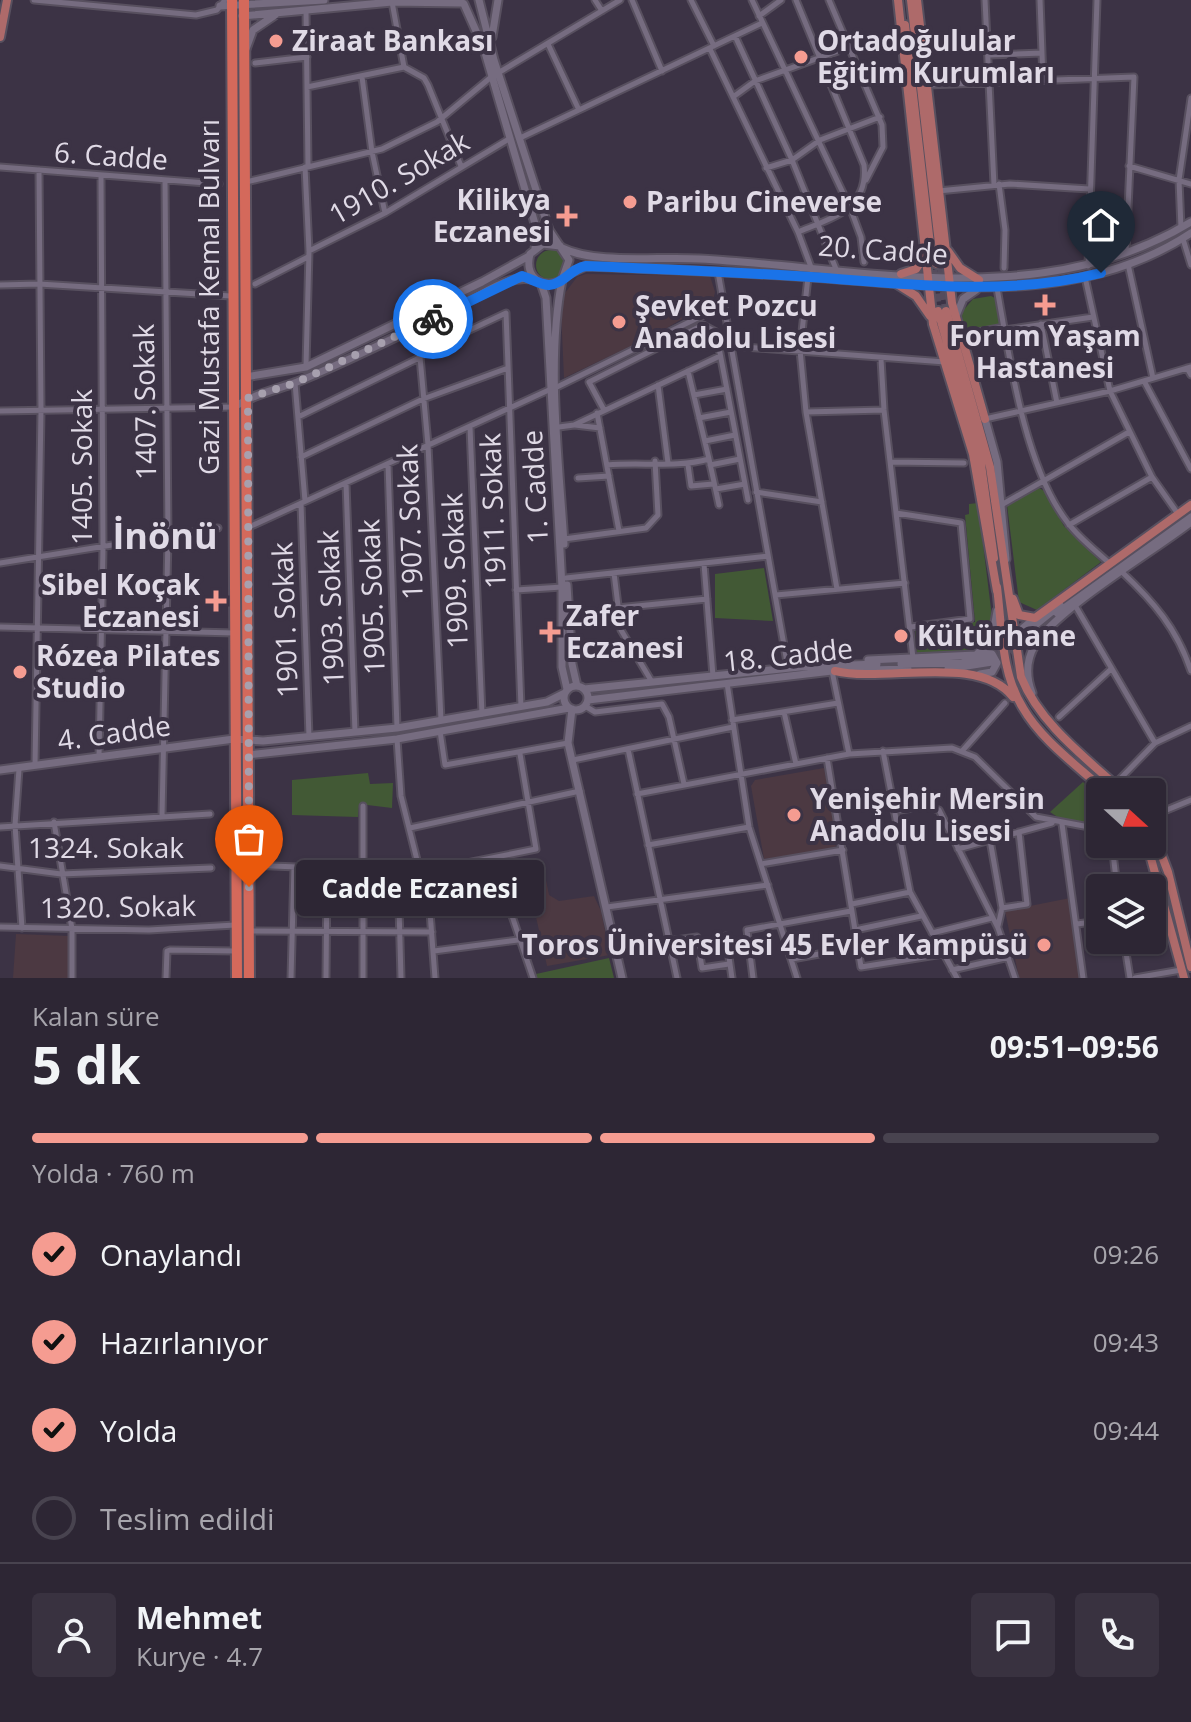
<!DOCTYPE html>
<html lang="tr">
<head>
<meta charset="utf-8">
<style>
  :root { --surface:#2d2634; --page:#393240; --text:#f1f3f6; --muted:#a7a5ac; --line:#48434f; --accent:#f59c91 }
  body { margin:0; font-family:"Open Sans",sans-serif; background:var(--page); color:var(--text); height:100vh; display:flex; flex-direction:column; font-size:30px; white-space:nowrap }
  * { box-sizing:border-box; margin:0 }
  p { font-size:26px; color:var(--muted) }
  .icon { flex:none; width:44px; height:44px; fill:none; stroke:currentColor; stroke-width:2; stroke-linecap:round; stroke-linejoin:round }
  .map { position:relative; height:978px; overflow:hidden }
  .sheet { display:flex; flex-direction:column; background:var(--surface); flex:1 }
  .sheet>* { flex:none }
  .needle { width:52px; rotate:111deg }
  .fabs { position:absolute; left:1086px; top:778px; display:grid; gap:16px }
  .fabs a { display:grid; place-items:center; width:80px; height:80px; border-radius:8px; background:var(--surface); box-shadow:0 2px 6px #0004,0 0 0 2px var(--line); font-size:40px }
  .pin { position:absolute; display:grid; place-items:center; width:68px; height:68px; color:#fff; margin:-82px -34px; border-radius:50% 50% 50% 0; rotate:-45deg; box-shadow:0 0 8px #0007 }
  .pin .icon { rotate:45deg }
  .courier { position:absolute; display:grid; place-items:center; width:80px; height:80px; margin:-40px; border:6px solid #1a73e8; border-radius:50%; background:#fff; color:#222; box-shadow:0 2px 10px #0007 }
  .bubble { position:absolute; height:56px; border-radius:8px; background:var(--surface); box-shadow:0 2px 6px #0004,0 0 0 2px var(--line); font-size:26px; font-weight:700; line-height:56px; text-align:center }
  .headline em { font-style:normal; font-weight:700 }
  .headline div { display:flex; flex-direction:column-reverse }
  .headline { display:flex; align-items:center; justify-content:space-between; height:136px; padding:0 32px }
  h1 { font-size:52px; font-weight:700; line-height:60px }
  .bar { display:grid; grid-template-columns:repeat(4,1fr); gap:12px 8px; align-content:center; height:96px; padding:0 32px }
  .bar i { height:10px; border-radius:6px; background:var(--line) }
  .bar .active { background:var(--accent) }
  .bar p { grid-column:span 4 }
  .line { display:flex; align-items:center; gap:20px; padding:0 32px; border-top:2px solid var(--line) }
  .line div { flex:1 }
  .round { display:grid; place-items:center; flex:none; width:84px; height:84px; border-radius:8px; background:var(--page) }
  ol { padding:0 32px; list-style:none }
  li { display:flex; align-items:center; gap:24px; height:88px }
  li p { margin-inline-start:auto }
  li .icon { padding:8px; border-radius:50%; background:var(--accent); color:#111; stroke-width:4 }
  li:last-child { color:var(--muted) }
  li i { width:44px; height:44px; border:4px solid var(--line); border-radius:50% }
  .map>svg:first-child { display:block }
  .education { fill:#4c3942 }
  .green { fill:#425935 }
  .lines { fill:none; stroke-linecap:round; stroke-linejoin:round }
  .secondary-tunnel { stroke:#554c5d; stroke-width:7; stroke-dasharray:7 3.5; stroke-linecap:butt }
  .primary-tunnel { stroke:#554c5d; stroke-width:8; stroke-dasharray:8 4; stroke-linecap:butt }
  .street-casing { stroke:#58505f; stroke-width:9 }
  .secondary-casing { stroke:#58505f; stroke-width:11 }
  .primary-casing { stroke:#58505f; stroke-width:12 }
  .highway-casing { stroke:#58505f; stroke-width:14 }
  .street { stroke:#766c80; stroke-width:5 }
  .secondary { stroke:#766c80; stroke-width:7 }
  .primary { stroke:#ae6a6a; stroke-width:8 }
  .highway { stroke:#d4695b; stroke-width:10 }
  .done { stroke:#a7a0ae; stroke-width:8; stroke-dasharray:0 14.4 }
  .route { stroke:#1a73e8; stroke-width:10 }
  .poi-dot { fill:#f59c91; stroke:#3c3345; stroke-width:3 }
  .labels { text-anchor:middle; stroke-width:8; stroke-linejoin:round; paint-order:stroke }
  .poi-label { font-size:28px; font-weight:bold; fill:#e0dae6; stroke:#3c3345; text-anchor:start }
  .street-label { font-size:28px; fill:#e0dae6; stroke:#3c3345 }
  .district-label { font-size:36px; font-weight:bold; fill:#e0dae6; stroke:#3c3345 }
</style>
</head>
<body>
<div class="map">
<svg width="1191" height="978" viewBox="0 0 1191 978">
  <rect width="100%" height="100%" fill="#3c3345"/>
  <path class="education" d="M586,274L710,276L715,292L713,301L658,333L564,378L561,311L565,293L577,277Z
    M824,768L839,843L832,849L764,859L751,786L755,780Z
    M545,875L549,895L559,901L594,896L601,911L610,955L547,966L527,877Z
    M1070,898L1081,978H1019L1005,911Z
    M16,934L70,936V978H13Z"/>
  <path class="green" d="M536 265a15 15 0 1 1 30 0a15 15 0 1 1-30 0Z
    M991,296L995,298L1000,324L966,331L961,313L973,299Z
    M1038,487L1044,491L1064,526L1101,562L1037,610L1019,602L1007,505Z
    M978,503L992,617L989,635L979,646L966,652L917,654L915,630L975,622L965,515L969,514V504Z
    M764,568L773,621L715,618V574Z
    M368,773L370,784L393,783L392,808L359,804L358,817L292,815V780Z
    M1083,782L1100,798V826L1059,818L1050,812Z
    M609,958L614,978H537L536,974Z"/>
  <g class="lines">
    <path class="secondary-tunnel" d="M988,658L1008,648L1027,632
      M992,662L1010,655L1031,635"/>
    <path class="primary-tunnel" d="M940,256L946,311
      M932,258L938,311"/>
    <g class="street-casing">
      <path id="street" d="M34,0L196,15L217,10L225,0
        M595,0L602,11
        M632,0L662,71
        M691,0L714,46
        M752,0L851,210L861,237L864,262
        M796,0L864,165C869,209 832,218 798,232
        M829,0L882,125L883,147L866,180
        M985,0L994,185
        M1040,0L1043,80
        M392,2L404,67L424,78L428,85L461,166
        M306,10L308,166
        M759,16L781,0
        M735,36L792,160L836,269
        M548,44L579,110
        M710,49L798,232L811,267
        M988,55L1042,53
        M255,63L307,57
        M498,73L620,0
        M362,77L372,152L385,213
        M864,77L899,74
        M927,85L1134,77L1126,252
        M307,87L404,67
        M733,97L755,81L849,47
        M520,138L762,23
        M1129,166L1191,184
        M0,167L219,184
        M305,167L309,251L306,366
        M766,168L792,160L820,140L880,117
        M246,182L382,149L437,122L490,78
        M999,184L1005,230L1004,268
        M938,191L1010,184L1089,189
        M1181,228L1179,180L1191,98
        M1183,239L1191,265
        M309,251L385,213L509,139
        M1128,264L1153,378
        M1088,266L1097,0
        M718,272L788,668
        M808,277L800,350L806,412L837,589
        M1085,277L1110,391L1152,477L1178,514
        M255,284L308,257
        M0,285L39,284L231,296
        M997,288C1009,356 1025,469 1068,523C1079,538 1095,550 1108,562
        M425,324V351L420,357L428,445L441,720
        M1041,324L1057,403
        M1004,330L1093,317
        M968,334L1004,327
        M731,346L945,362
        M425,351L506,313L521,707
        M881,359L884,410L913,658
        M1187,368L1191,375
        M1144,381L1191,469
        M295,383L305,501
        M658,385L668,463
        M557,387L722,306
        M694,395L727,389
        M604,410L589,382L703,325L716,332L748,500
        M0,411L234,407
        M806,412L884,410
        M597,413L619,531
        M298,417L419,358
        M699,418L731,412
        M985,419L1110,391L1191,367
        M575,425L600,428
        M470,427L482,714
        M559,427L574,425L720,356
        M705,441L735,435
        M301,457L423,399L508,368
        M709,459L719,505
        M890,462L964,463
        M388,464L397,728
        M607,465C641,462 676,468 709,459L688,371
        M688,465L691,486L713,484
        M710,465L740,459
        M578,478L609,476
        M346,483L355,732
        M716,489L745,484
        M756,492L822,502
        M301,503L309,737
        M1003,504L1129,432
        M896,513L961,523L970,619L911,627
        M1069,525L1152,477
        M249,527L551,389
        M564,539L646,528L658,515L655,461
        M0,563L218,528
        M704,564L713,676
        M1122,572C1154,602 1177,629 1191,671
        M614,573L621,630L652,682
        M566,578L768,556
        M516,590L562,587
        M776,595L905,583
        M1076,607L1155,743
        M617,608L707,599
        M0,627L235,633
        M832,671L849,754
        M727,683L749,827L797,978
        M585,706L595,712L662,704L669,717L684,784
        M784,712L796,764
        M1059,717L1111,669
        M732,720L838,703
        M440,731L445,765L568,743
        M397,739L401,796L430,912L435,978
        M628,749L677,978
        M963,750L1005,703
        M883,751L910,892L957,978
        M99,757L103,548L101,176
        M827,758L861,967L943,954
        M573,760L733,727
        M35,765L41,411L39,170
        M19,769L15,825L22,928
        M1115,784L1155,743L1191,726
        M637,794L849,754L952,748L975,757L1036,817L1100,829
        M894,811L924,806L939,810L998,928L1015,978
        M162,816L168,537L165,180
        M1152,816L1191,800
        M54,822L72,929V978
        M1062,824L1083,978
        M0,827L210,814
        M410,828L580,791
        M990,840L1002,908L998,926
        M1112,844L1117,888
        M648,845L749,827
        M958,849L1052,823
        M761,864L843,850
        M249,865L422,872L536,849L520,754
        M0,866L61,874L211,868
        M398,871L401,978
        M852,904L910,892
        M607,907L768,885
        M1002,908L1027,904L1019,832
        M430,912L508,904L533,978
        M1077,924L1100,921
        M0,927L149,930L235,925
        M855,930L921,916
        M250,931L432,932
        M932,933L992,918
        M726,936L732,978
        M1124,940L1130,978
        M669,941L697,937L702,968L729,964
        M434,951L518,940
        M792,959L857,947
        M952,970L1009,957
        M166,978L167,951L170,950L235,951
        M291,978L294,867
        M326,978L327,869
        M363,978V806
        M753,978L747,930L851,911
        M1135,978L1181,970"/>
    </g>
    <g class="secondary-casing">
      <path id="secondary" d="M479,0L494,60L549,230L569,260L562,280C542,291 524,277 530,254L543,244L560,246
        M464,4L484,49L538,234L535,248
        M220,6L324,0
        M242,16L392,2L462,3
        M492,37L498,0
        M246,49L253,30L275,15
        M562,248C597,265 660,256 700,259C864,268 1042,313 1191,222
        M566,275L586,266C661,269 736,272 811,277C938,286 1078,308 1191,233
        M562,280C546,361 559,461 564,544
        M541,283L546,298L562,587V667L567,689
        M956,316L963,299L976,290
        M245,377L306,367L482,282L529,256
        M234,407C254,394 275,390 297,382C355,358 411,330 466,302C487,292 511,273 535,280
        M985,419L997,462L1006,559
        M567,585L572,664L577,686
        M1057,613L1191,517
        M1035,618L1023,628L1022,636L1029,642L1038,640
        M1028,631L1060,605
        M868,660L976,655L992,639L997,611
        M901,664L962,663L988,658
        M948,669L992,662
        M980,674L992,672L997,663L992,654L980,653
        M564 698a12 12 0 1 1 24 0a12 12 0 1 1-24 0Z
        M584,689L800,667L877,664
        M1032,693C1026,677 1026,660 1035,645C1056,609 1154,551 1191,522
        M588,700L832,671L908,669
        M572,709L568,743L622,978
        M247,755L397,739L569,708
        M0,770L234,739L263,741L397,728L547,702L565,693"/>
    </g>
    <g class="primary-casing">
      <path id="primary" d="M898,0L933,324L973,454L997,591
        M911,0L940,252
        M917,0L952,303L985,419
        M905,25L931,253
        M0,37L7,0
        M948,251L960,268L979,280
        M926,257L937,264L944,260L947,252
        M901,274L916,269L924,257
        M897,284L916,296L930,316
        M938,311L980,457L994,558
        M946,311L990,467L1021,677C1040,724 1086,758 1123,792
        M997,587C1002,627 1001,673 1023,708C1042,741 1078,766 1106,792
        M1013,599L1019,615L1035,618L1191,505
        M835,671C886,683 979,653 1013,697
        M1152,830L1168,872L1191,967
        M1147,844L1184,978"/>
    </g>
    <g class="highway-casing">
      <path id="highway" d="M232,0L237,978
        M244,0L249,978"/>
    </g>
    <use href="#street" class="street"/>
    <use href="#secondary" class="secondary"/>
    <use href="#primary" class="primary"/>
    <use href="#highway" class="highway"/>
  </g>
  <g class="lines">
    <path class="done" d="M249,887L248,398L295,383L433,319"/>
    <path class="route" d="M433,319L522,276C531,279 541,285 549,285C564,284 571,268 586,266C661,269 736,272 811,277C909,284 1004,297 1101,273"/>
  </g>
  <g class="poi-dot">
    <circle cx="276" cy="41" r="8"/>
    <circle cx="801" cy="57" r="8"/>
    <circle cx="630" cy="202" r="8"/>
    <path d="M563 204h8v8h8v8h-8v8h-8v-8h-8v-8h8z"/>
    <path d="M1041 293h8v8h8v8h-8v8h-8v-8h-8v-8h8z"/>
    <circle cx="619" cy="322" r="8"/>
    <path d="M212 589h8v8h8v8h-8v8h-8v-8h-8v-8h8z"/>
    <path d="M546 620h8v8h8v8h-8v8h-8v-8h-8v-8h8z"/>
    <circle cx="901" cy="636" r="8"/>
    <circle cx="20" cy="672" r="8"/>
    <circle cx="794" cy="815" r="8"/>
    <circle cx="1044" cy="945" r="8"/>
  </g>
  <g class="labels">
    <g class="poi-label">
      <text x="292" y="51">Ziraat Bankası</text>
      <text x="817" y="51">Ortadoğulular<tspan x="817" dy="32">Eğitim Kurumları</tspan></text>
      <text x="551" y="210" text-anchor="end">Kilikya<tspan x="551" dy="32">Eczanesi</tspan></text>
      <text x="646" y="212">Paribu Cineverse</text>
      <text x="635" y="316">Şevket Pozcu<tspan x="635" dy="32">Anadolu Lisesi</tspan></text>
      <text x="1045" y="346" text-anchor="middle">Forum Yaşam<tspan x="1045" dy="32">Hastanesi</tspan></text>
      <text x="200" y="595" text-anchor="end">Sibel Koçak<tspan x="200" dy="32">Eczanesi</tspan></text>
      <text x="566" y="626">Zafer<tspan x="566" dy="32">Eczanesi</tspan></text>
      <text x="917" y="646">Kültürhane</text>
      <text x="36" y="666">Rózea Pilates<tspan x="36" dy="32">Studio</tspan></text>
      <text x="810" y="809">Yenişehir Mersin<tspan x="810" dy="32">Anadolu Lisesi</tspan></text>
      <text x="1028" y="955" text-anchor="end">Toros Üniversitesi 45 Evler Kampüsü</text>
    </g>
    <g class="street-label">
      <text transform="translate(111 156) rotate(4)" y="10">6. Cadde</text>
      <text transform="translate(399 178) rotate(-30)" y="10">1910. Sokak</text>
      <text transform="translate(883 250) rotate(4)" y="10">20. Cadde</text>
      <text transform="translate(209 297) rotate(-90)" y="10">Gazi Mustafa Kemal Bulvarı</text>
      <text transform="translate(145 402) rotate(-91)" y="10">1407. Sokak</text>
      <text transform="translate(82 467) rotate(-90)" y="10">1405. Sokak</text>
      <text transform="translate(535 487) rotate(-93)" y="10">1. Cadde</text>
      <text transform="translate(493 511) rotate(-92)" y="10">1911. Sokak</text>
      <text transform="translate(410 522) rotate(-92)" y="10">1907. Sokak</text>
      <text transform="translate(455 571) rotate(-92)" y="10">1909. Sokak</text>
      <text transform="translate(372 597) rotate(-92)" y="10">1905. Sokak</text>
      <text transform="translate(331 608) rotate(-92)" y="10">1903. Sokak</text>
      <text transform="translate(285 620) rotate(-92)" y="10">1901. Sokak</text>
      <text transform="translate(788 655) rotate(-6)" y="10">18. Cadde</text>
      <text transform="translate(114 733) rotate(-8)" y="10">4. Cadde</text>
      <text x="106" y="858">1324. Sokak</text>
      <text transform="translate(118 907) rotate(-1)" y="10">1320. Sokak</text>
    </g>
    <g class="district-label">
      <text x="165" y="549">İnönü</text>
    </g>
  </g>
</svg>
<div class="fabs">
<a><svg class="needle" viewBox="-14 -14 28 28"><path d="M0-13l5 13h-10z" fill="#e53935"/><path d="M0 13l5-13h-10z" fill="#a7a5ac"/></svg></a>
<a><svg class="icon" aria-label="layers" viewBox="0 0 24 24"><path d="M12 4l9 5-9 5-9-5zM3 14l9 5 9-5"/></svg></a>
</div>
<div class="pin" style="left:249px;top:887px;background:#ea580c"><svg class="icon" aria-label="bag" viewBox="0 0 24 24"><path d="M5 8h14l-1 12H6zM9 8a3 3 0 0 1 6 0"/></svg></div>
<div class="pin" style="left:1101px;top:273px;background:#1f2937"><svg class="icon" aria-label="home" viewBox="0 0 24 24"><path d="M3 11l9-7 9 7M6 9v11h12V9"/></svg></div>
<div class="courier" style="left:433px;top:319px"><svg class="icon" aria-label="bike" viewBox="0 0 24 24"><circle cx="6" cy="16" r="4"/><circle cx="18" cy="16" r="4"/><path d="M6 16l4-8h5l3 8M10 8l3 8H6M13 5h3"/></svg></div>
<div class="bubble" style="left:296px;top:860px;width:248px">Cadde Eczanesi</div>
</div>
<section class="sheet">
<div class="headline"><div><h1>5 dk</h1><p>Kalan süre</p></div><em>09:51–09:56</em></div>
<div class="bar"><i class="active"></i><i class="active"></i><i class="active"></i><i></i><p>Yolda · 760 m</p></div>
<ol>
<li><svg class="icon" aria-label="check" viewBox="0 0 24 24"><path d="M5 12l5 5 9-10"/></svg>Onaylandı<p>09:26</p></li>
<li><svg class="icon" aria-label="check" viewBox="0 0 24 24"><path d="M5 12l5 5 9-10"/></svg>Hazırlanıyor<p>09:43</p></li>
<li><svg class="icon" aria-label="check" viewBox="0 0 24 24"><path d="M5 12l5 5 9-10"/></svg>Yolda<p>09:44</p></li>
<li><i></i>Teslim edildi</li>
</ol>
<div class="line" style="height:144px"><a class="round"><svg class="icon" aria-label="person" viewBox="0 0 24 24"><circle cx="12" cy="8" r="4"/><path d="M4 21q1-7 8-7t8 7"/></svg></a><div><b>Mehmet</b><p>Kurye · 4.7</p></div><a class="round"><svg class="icon" aria-label="chat" viewBox="0 0 24 24"><path d="M4 5h16v11H9l-5 4z"/></svg></a><a class="round"><svg class="icon" aria-label="phone" viewBox="0 0 24 24"><path d="M5 4h4l2 5-3 2q2 4 5 5l2-3 5 2v4C11 20 4 13 5 4z"/></svg></a></div>
</section>
</body>
</html>
